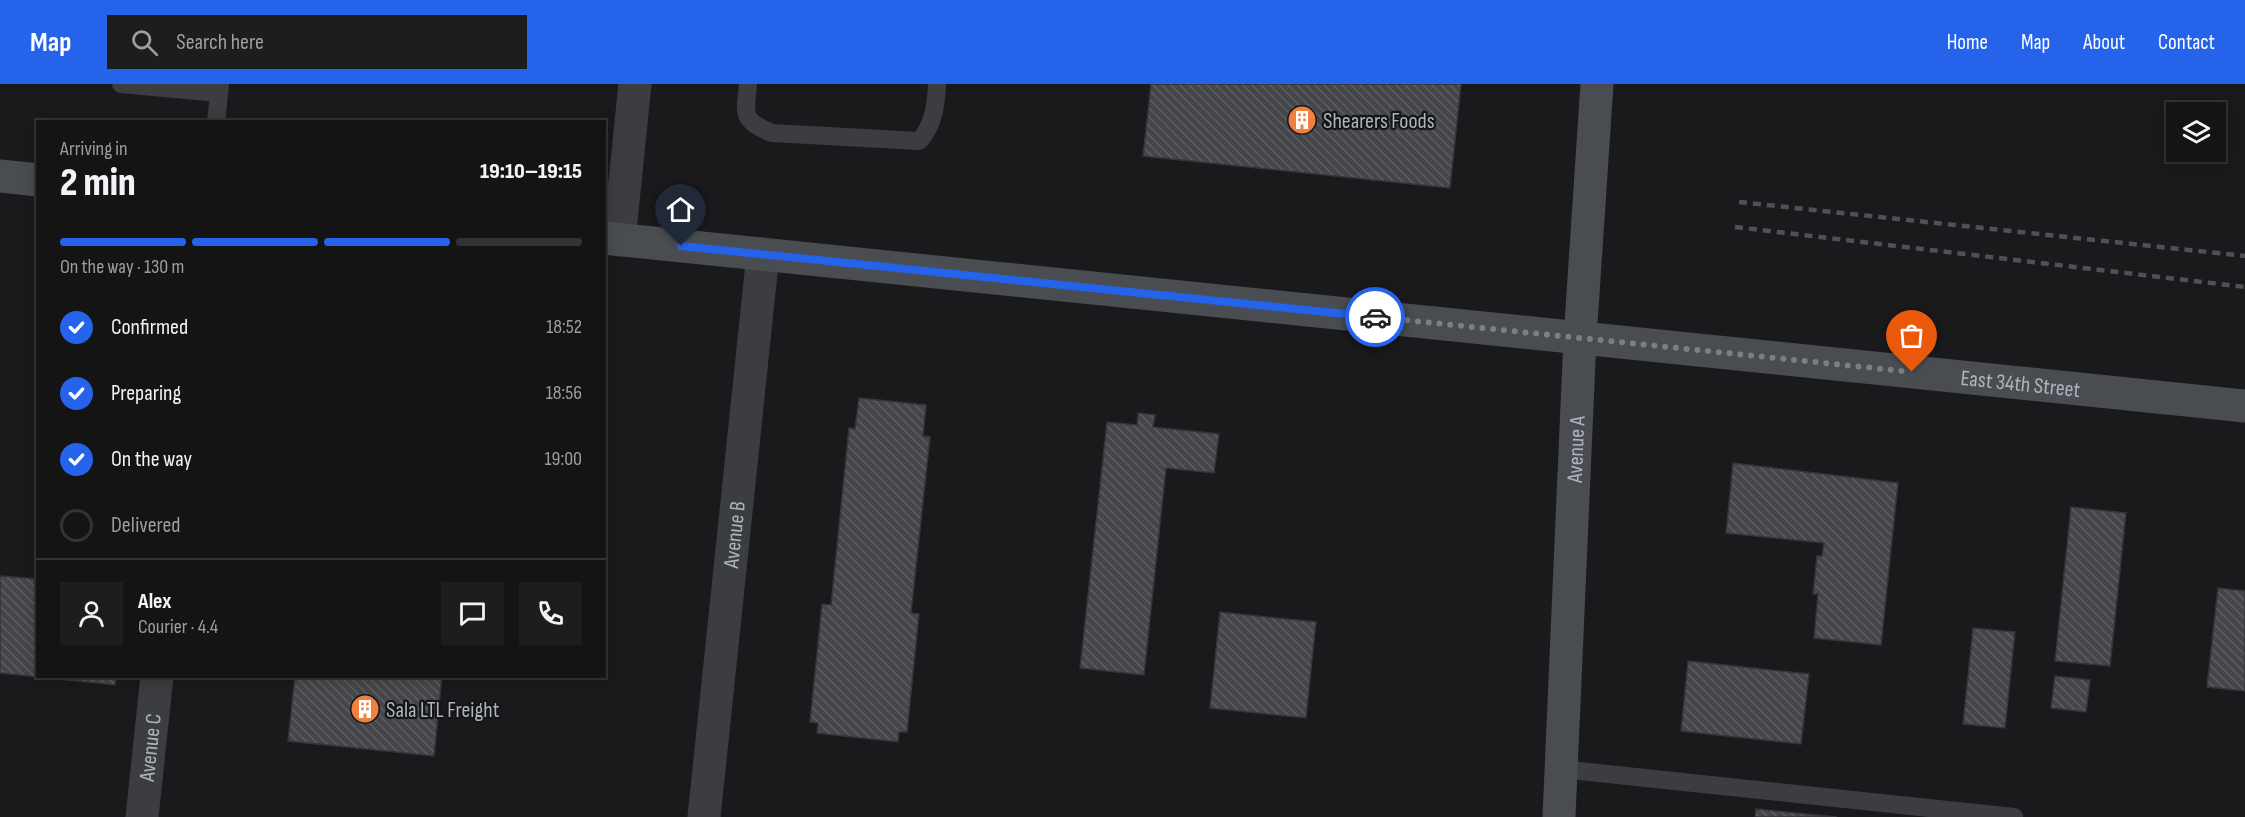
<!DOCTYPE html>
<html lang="en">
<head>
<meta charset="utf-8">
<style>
  :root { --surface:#141415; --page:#1d1d1e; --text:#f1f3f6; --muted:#9d9ea0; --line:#333334; --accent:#2563eb }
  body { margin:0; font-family:"Sofia Sans Condensed",sans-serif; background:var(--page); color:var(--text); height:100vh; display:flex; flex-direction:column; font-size:22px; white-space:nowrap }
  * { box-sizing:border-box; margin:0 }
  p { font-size:20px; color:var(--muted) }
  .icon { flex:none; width:33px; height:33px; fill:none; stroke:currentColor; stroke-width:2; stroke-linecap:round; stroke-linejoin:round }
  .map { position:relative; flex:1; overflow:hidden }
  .side { position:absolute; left:36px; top:36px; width:570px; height:558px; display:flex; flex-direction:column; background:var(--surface); border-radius:0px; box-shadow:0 3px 15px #0003,0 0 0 2px var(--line) }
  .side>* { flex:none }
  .fabs { position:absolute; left:2166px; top:18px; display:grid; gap:12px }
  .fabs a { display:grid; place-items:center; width:60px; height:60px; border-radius:0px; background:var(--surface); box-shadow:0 3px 15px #0003,0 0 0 2px var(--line); font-size:30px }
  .pin { position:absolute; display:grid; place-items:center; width:51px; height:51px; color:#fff; margin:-62px -26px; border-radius:50% 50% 50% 0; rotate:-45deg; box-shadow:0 0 6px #0007 }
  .pin .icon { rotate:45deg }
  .courier { position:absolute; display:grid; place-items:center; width:60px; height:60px; margin:-30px; border:4px solid #2563eb; border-radius:50%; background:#fff; color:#222; box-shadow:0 2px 8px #0007 }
  .head em { font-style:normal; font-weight:800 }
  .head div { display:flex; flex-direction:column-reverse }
  .head { display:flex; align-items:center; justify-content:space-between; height:102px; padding:0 24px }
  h1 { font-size:39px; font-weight:800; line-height:45px }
  .bar { display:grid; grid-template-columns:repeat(4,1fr); gap:9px 6px; align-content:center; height:72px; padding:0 24px }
  .bar i { height:8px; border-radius:4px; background:var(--line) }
  .bar .selected { background:var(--accent) }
  .bar p { grid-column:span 4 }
  .line { display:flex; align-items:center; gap:15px; padding:0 24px; border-top:2px solid var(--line) }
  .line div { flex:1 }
  .round { display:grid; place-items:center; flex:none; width:63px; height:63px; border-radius:0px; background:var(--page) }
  ol { padding:0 24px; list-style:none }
  li { display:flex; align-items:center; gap:18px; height:66px }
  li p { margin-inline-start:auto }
  li .icon { padding:6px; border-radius:50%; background:var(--accent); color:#fff; stroke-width:4 }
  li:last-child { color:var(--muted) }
  li i { width:33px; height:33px; border:3px solid var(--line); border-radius:50% }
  header { display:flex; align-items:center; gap:36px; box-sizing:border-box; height:84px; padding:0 30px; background:var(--accent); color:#fff }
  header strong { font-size:28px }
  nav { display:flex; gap:33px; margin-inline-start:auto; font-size:21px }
  .search { width:420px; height:54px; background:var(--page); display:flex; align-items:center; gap:15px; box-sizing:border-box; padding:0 21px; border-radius:0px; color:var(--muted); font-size:22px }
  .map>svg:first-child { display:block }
  .building { fill:url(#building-back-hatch); stroke:#343538; stroke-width:1.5 }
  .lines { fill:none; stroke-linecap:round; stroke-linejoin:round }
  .lane { stroke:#3b3d41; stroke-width:18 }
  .street { stroke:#3b3d41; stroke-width:33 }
  .secondary { stroke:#494d51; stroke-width:33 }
  .rail { stroke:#4e5256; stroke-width:4.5; stroke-dasharray:8 6; stroke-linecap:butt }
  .done { stroke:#797f83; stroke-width:6; stroke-dasharray:0 10.8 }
  .route { stroke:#2563eb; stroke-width:8 }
  .labels { text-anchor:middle; stroke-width:4.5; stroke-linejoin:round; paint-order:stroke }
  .poi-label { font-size:22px; fill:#acb5bb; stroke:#151517; text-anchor:start }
  .street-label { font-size:22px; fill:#acb5bb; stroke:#151517 }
</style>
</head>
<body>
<header>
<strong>Map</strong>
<div class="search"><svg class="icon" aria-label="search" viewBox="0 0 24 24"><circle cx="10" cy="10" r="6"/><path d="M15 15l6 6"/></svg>Search here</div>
<nav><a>Home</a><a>Map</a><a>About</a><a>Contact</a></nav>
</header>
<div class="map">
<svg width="2245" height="733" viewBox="0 0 2245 733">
  <defs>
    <pattern id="building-back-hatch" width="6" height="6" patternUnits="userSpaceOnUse" patternTransform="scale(1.5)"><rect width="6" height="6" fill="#444649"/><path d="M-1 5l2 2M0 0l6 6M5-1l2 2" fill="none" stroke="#5c5e61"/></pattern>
  </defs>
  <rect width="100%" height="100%" fill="#1a1a1c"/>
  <path class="building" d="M1151,0H1461L1450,104L1143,72Z
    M859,314L926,321L923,352L930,353L911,529L919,530L907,648H899L898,658L817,649L818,639L810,638L822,520L831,521L849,344L855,345Z
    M1138,329L1155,331L1153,343L1219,350L1214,389L1166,384L1144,591L1080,584L1107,338L1137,341Z
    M1733,379L1898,399L1881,561L1814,554L1818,510H1813L1817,472H1822L1824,459L1726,449Z
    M2071,423L2126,429L2110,582L2055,577Z
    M0,492L38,495V592H116L115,601L0,589Z
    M2218,504L2245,507V607L2207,603Z
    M1220,528L1316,538L1306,634L1210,624Z
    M1973,544L2015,548L2005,644L1963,640Z
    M1688,577L1809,590L1801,660L1681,647Z
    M295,592H442L434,672L288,657Z
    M2055,592L2090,596L2086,628L2051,624Z
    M1756,725L1837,733H1755Z"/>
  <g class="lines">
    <path class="lane" d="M121,0L219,9
      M748,0C745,31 741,36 772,49L919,57C934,41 936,21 937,0
      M216,38L220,0
      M1561,685L2014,733"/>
    <g class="street">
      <path d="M619,156L635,0"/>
      <path id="s1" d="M142,733L157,592"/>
      <path id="s2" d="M704,733L763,170"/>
    </g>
    <g class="secondary">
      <path d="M0,92L38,96"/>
      <path id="s3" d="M604,154L2245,322"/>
      <path id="s4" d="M1559,733L1580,254L1597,0"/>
    </g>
    <path class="rail" d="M1739,118L2245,172
      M1735,143L2245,203"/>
  </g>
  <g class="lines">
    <path class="done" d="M1375,233L1912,288"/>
    <path class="route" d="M681,162L1375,233"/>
  </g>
  <defs>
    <g id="building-disc" transform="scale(1.5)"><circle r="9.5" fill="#f0803d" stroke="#151517"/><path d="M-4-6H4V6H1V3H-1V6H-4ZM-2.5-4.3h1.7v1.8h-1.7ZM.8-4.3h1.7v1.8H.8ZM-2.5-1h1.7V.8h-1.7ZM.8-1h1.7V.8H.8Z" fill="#fff"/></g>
  </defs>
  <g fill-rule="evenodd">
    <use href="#building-disc" x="1302" y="36"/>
    <use href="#building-disc" x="365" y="625"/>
  </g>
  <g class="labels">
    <g class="poi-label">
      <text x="1323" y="44">Shearers Foods</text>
      <text x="386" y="633">Sala LTL Freight</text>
    </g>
    <g class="street-label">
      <text dy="8" stroke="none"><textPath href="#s3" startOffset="1424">East 34th Street</textPath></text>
      <text dy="8" stroke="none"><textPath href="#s4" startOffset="368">Avenue A</textPath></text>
      <text dy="8" stroke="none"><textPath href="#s2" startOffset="284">Avenue B</textPath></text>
      <text dy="8" stroke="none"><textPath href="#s1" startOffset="70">Avenue C</textPath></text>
    </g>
  </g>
</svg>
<div class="fabs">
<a><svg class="icon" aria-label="layers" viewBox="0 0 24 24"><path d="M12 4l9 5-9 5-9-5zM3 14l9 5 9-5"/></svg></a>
</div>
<div class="pin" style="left:1912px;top:288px;background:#ea580c"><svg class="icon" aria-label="bag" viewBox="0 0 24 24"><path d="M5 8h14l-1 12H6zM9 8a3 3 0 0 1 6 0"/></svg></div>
<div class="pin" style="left:681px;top:162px;background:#1f2937"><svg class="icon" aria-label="home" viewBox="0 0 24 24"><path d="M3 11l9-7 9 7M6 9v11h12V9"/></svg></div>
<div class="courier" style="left:1375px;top:233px"><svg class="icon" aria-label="car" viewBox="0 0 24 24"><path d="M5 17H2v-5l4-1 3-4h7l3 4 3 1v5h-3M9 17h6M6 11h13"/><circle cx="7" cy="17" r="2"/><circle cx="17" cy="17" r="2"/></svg></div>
<section class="side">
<div class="head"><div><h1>2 min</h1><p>Arriving in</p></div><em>19:10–19:15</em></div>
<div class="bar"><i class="selected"></i><i class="selected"></i><i class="selected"></i><i></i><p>On the way · 130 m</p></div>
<ol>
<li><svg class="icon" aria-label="check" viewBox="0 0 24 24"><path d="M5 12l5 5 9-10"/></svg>Confirmed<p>18:52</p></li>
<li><svg class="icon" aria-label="check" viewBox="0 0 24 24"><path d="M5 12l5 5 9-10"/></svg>Preparing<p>18:56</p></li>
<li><svg class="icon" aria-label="check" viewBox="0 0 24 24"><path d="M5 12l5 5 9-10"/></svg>On the way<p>19:00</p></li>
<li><i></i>Delivered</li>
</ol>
<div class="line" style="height:108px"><a class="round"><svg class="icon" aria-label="person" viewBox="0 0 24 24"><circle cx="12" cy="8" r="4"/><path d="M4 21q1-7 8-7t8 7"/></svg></a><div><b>Alex</b><p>Courier · 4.4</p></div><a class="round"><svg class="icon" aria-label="chat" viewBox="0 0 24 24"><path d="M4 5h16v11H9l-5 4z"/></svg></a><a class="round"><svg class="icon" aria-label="phone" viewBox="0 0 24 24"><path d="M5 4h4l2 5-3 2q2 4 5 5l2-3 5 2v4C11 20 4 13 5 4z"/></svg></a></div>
</section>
</div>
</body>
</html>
